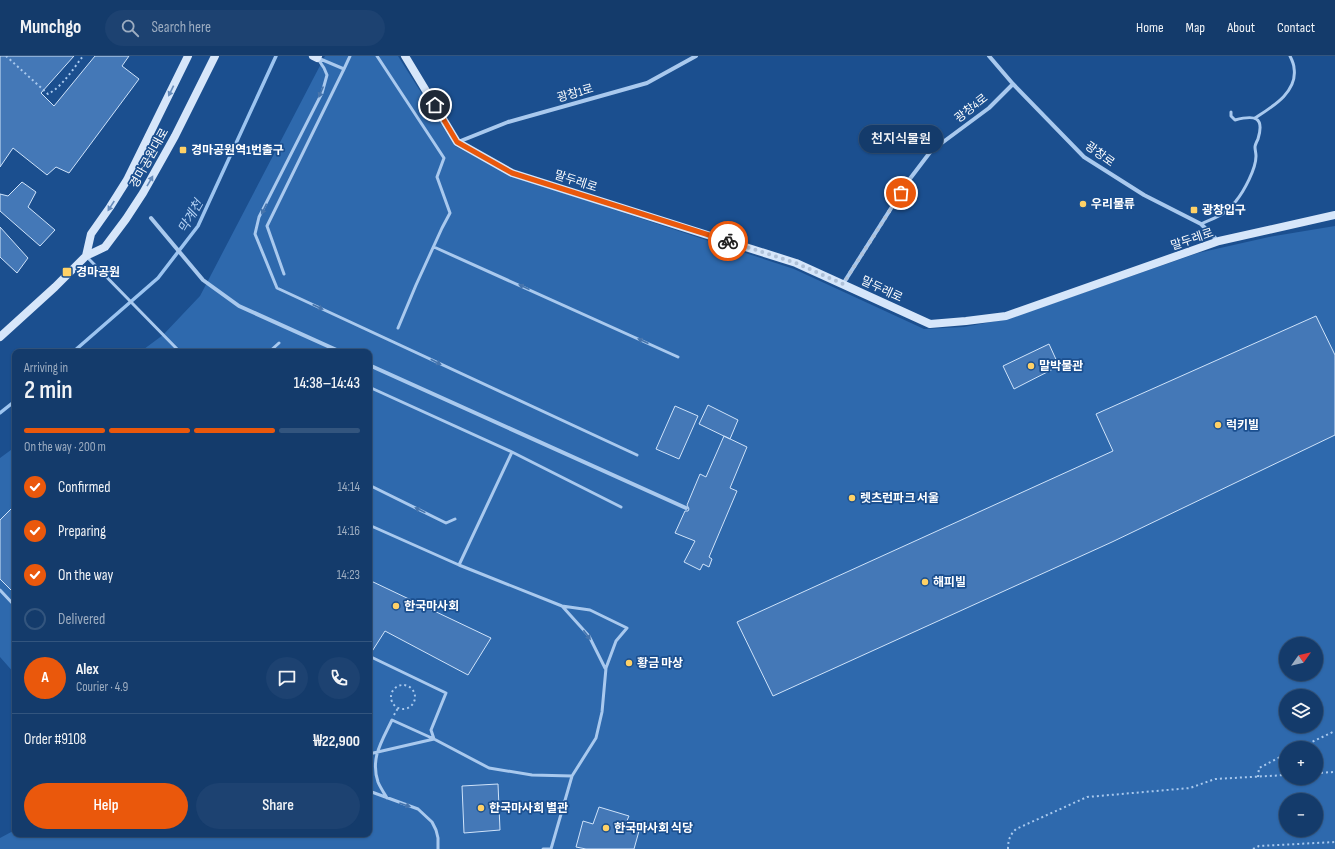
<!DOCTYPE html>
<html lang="en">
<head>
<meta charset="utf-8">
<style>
  :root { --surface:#143b6b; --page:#1d4271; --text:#f1f3f6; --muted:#9dadc1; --line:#33557e; --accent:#ea580c }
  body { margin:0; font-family:"Sofia Sans Condensed","Noto Sans KR",sans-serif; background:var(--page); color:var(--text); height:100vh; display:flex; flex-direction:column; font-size:15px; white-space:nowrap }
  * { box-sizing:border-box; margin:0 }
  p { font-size:13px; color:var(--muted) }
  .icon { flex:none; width:22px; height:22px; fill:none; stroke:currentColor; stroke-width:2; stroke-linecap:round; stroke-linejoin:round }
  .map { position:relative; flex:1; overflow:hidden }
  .drawer { position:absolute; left:12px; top:293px; width:360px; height:488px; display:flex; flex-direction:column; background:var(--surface); border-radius:8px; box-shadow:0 1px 3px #0004,0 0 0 1px var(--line) }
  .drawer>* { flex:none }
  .needle { width:26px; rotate:56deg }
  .fabs { position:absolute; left:1279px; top:581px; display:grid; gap:8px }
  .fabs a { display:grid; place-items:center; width:44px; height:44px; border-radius:50%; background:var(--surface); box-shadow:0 1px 3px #0004,0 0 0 1px var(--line); font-size:20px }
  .pin { position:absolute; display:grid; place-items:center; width:34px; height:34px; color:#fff; margin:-17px; border:2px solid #fff; border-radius:50%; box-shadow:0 1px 4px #0007 }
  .courier { position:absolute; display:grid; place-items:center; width:40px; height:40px; margin:-20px; border:3px solid #ea580c; border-radius:50%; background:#fff; color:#222; box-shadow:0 1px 5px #0007 }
  .bubble { position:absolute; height:28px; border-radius:14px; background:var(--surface); box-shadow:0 1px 3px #0004,0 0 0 1px var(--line); font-size:13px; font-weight:600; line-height:28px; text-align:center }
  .headline em { font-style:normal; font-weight:600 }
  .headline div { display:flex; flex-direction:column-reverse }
  .headline { display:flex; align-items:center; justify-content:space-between; height:68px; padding:0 12px }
  h1 { font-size:26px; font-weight:600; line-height:30px }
  .bar { display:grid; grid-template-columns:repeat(4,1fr); gap:6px 4px; align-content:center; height:48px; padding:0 12px }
  .bar i { height:5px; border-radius:3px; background:var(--line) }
  .bar .active { background:var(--accent) }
  .bar p { grid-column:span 4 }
  .line { display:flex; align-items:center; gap:10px; padding:0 12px; border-top:1px solid var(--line) }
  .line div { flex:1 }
  .round { display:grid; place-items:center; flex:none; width:42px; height:42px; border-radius:21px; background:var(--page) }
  ol { padding:0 12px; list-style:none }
  li { display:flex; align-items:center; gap:12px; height:44px }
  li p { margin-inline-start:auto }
  li .icon { padding:4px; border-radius:50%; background:var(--accent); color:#fff; stroke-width:4 }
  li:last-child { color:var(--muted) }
  li i { width:22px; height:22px; border:2px solid var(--line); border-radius:50% }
  .primary-button { display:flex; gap:8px; margin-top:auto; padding:8px 12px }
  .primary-button a { flex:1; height:46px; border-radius:24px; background:var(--accent); color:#fff; font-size:16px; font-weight:600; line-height:46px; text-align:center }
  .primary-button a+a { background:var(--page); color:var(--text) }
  header { display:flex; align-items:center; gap:24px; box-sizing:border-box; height:56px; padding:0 20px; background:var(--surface); border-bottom:1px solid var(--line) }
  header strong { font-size:19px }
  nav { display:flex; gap:22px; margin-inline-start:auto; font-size:14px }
  .search { width:280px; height:36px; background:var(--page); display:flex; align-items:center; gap:10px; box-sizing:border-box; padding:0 14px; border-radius:22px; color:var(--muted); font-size:15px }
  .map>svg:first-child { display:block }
  .green { fill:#2e69ad; fill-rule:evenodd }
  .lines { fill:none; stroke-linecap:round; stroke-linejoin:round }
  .stream { stroke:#9cc4f0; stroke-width:3.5 }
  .building { fill:#4478b7; stroke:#cfe3fa }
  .path { stroke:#a9c9ee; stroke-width:2; stroke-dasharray:2 3; stroke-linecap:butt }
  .lane { stroke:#a9c9ee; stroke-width:3 }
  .street { stroke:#a9c9ee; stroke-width:4 }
  .secondary { stroke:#d6e6fa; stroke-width:8 }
  .oneway { fill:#668bba }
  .oneway2 { fill:#4674ac }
  .done { stroke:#afc1d8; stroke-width:4; stroke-dasharray:0 7.2 }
  .route { stroke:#ea580c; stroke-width:5 }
  .poi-dot { fill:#ffd166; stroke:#1b4f8f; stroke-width:1.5 }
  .labels { text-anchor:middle; stroke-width:3.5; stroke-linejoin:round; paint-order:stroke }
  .street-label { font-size:12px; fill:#fff; stroke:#1b4f8f }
  .poi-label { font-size:12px; font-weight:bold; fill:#fff; stroke:#1b4f8f; text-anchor:start }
  .water-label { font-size:13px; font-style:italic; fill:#b5d3f5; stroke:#1b4f8f }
</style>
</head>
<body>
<header>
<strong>Munchgo</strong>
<div class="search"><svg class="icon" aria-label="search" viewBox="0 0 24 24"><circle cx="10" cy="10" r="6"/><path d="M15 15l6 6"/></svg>Search here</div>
<nav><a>Home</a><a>Map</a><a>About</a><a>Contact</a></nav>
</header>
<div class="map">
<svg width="1335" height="793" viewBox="0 0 1335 793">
  <rect width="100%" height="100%" fill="#1b4f8f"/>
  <path class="green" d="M325,0H398L455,90L512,120L794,213L924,273L964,271L1007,263L1198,197L1269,181L1335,170V793H0V782L15,774V778H369V296H140L163,279L200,240ZM1286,588H1316V618H1286ZM1286,640H1316V670H1286ZM1286,692H1316V722H1286ZM1286,744H1316V774H1286Z
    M15,391V618L0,601V402Z"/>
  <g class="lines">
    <path class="stream" d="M73,296L158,222L198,170L276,0
      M0,357L15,345"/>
  </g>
  <path class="building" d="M0,0H74L41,37L54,50L95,0H129L122,10L139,23L69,117L56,111L47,119L13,92L0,111Z
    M22,126L36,136L28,151L55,174L40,190L0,155V138L8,140Z
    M0,171L28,202L17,217L0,201Z
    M1316,260L1335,299V379L1112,486L773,640L737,566L1113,395L1096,358Z
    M1049,288L1059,310L1014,333L1003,310Z
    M708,349L738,364L730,383L699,368Z
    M675,350L698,360L679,403L656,393Z
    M724,380L747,391L730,432L737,435L709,501L712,503L709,511L703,508L700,514L684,506L695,485L675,477L685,455H688L689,453L687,449L700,418L706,421Z
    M15,449V538L0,523V464Z
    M369,524L491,582L468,619L385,575L371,597H369Z
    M498,728L500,774L464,777L462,730Z
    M599,751L629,760L625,769L639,775L634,793H586L576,791L583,765L593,768Z"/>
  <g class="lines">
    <path class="path" d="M6,0L48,38C63,30 73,13 83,0
      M391 641a12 12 0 1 1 24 0a12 12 0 1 1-24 0Z
      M394,659L398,652
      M1299,692L1335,675
      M1316,717L1335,716
      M1258,721L1259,712L1286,698
      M1008,793C1008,784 1010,779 1016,773L1087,741L1190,732L1215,723L1286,719
      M1253,793L1259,790L1335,786"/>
    <path class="lane" d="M377,0L444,102L437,121L450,157L442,172L416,229L398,272
      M318,3L324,12L327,19L322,37L259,161L255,178L277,232L637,399
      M344,13L350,0
      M1255,62C1272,51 1298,36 1294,12C1294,8 1292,4 1290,0
      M1201,168C1216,161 1226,159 1236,145C1244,135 1256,113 1256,100C1256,97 1255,94 1255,91C1255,89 1257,85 1258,83C1265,60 1254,59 1235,64L1231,60V56
      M434,191L678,301
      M86,200L180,296
      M284,218L267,170L344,13L318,2
      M269,296L279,287
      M369,331L512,396L621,451
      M369,429L446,467L455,463
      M369,469L459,509L562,550L590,554L627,572L616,585L606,612L602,656L596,682L572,720L551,793
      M459,509L512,396
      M0,534L15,550
      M562,550L589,580L605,612
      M369,600L446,637L431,674L434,683
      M369,698L434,683L489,712L532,719L572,720
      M369,735L418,753L432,766L436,774L438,782V793
      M387,742C384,737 380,731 378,726C370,702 382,685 392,664L434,683
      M543,793H551"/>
    <path class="street" d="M989,0L1013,28L1084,101L1144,139L1201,168L1218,185
      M458,86L508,66L647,27L696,0
      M151,162L203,224L239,250L341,296
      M843,228L909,124L931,95L989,52L1013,28
      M369,309L686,452"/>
    <path class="secondary" d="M188,0L127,124L110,151L91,178L86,200L105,191L126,163L143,137L175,80L215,0
      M313,0L317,2L318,0
      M405,0L457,86L512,117L796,207L930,268L966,265L1006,260L1219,185L1335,159
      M0,281L55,231L86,200"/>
  </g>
  <defs><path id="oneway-solid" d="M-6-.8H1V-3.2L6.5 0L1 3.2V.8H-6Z"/></defs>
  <g class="oneway">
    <use href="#oneway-solid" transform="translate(171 35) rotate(116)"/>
    <use href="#oneway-solid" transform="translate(150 125) rotate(-60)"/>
    <use href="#oneway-solid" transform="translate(111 150) rotate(123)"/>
  </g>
  <g class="oneway2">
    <use href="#oneway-solid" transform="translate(321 36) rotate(113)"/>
    <use href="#oneway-solid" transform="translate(264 153) rotate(116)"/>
    <use href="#oneway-solid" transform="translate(524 231) rotate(-156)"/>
    <use href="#oneway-solid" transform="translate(318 251) rotate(25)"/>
    <use href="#oneway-solid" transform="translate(643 285) rotate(-156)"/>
    <use href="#oneway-solid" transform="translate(436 306) rotate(27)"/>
    <use href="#oneway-solid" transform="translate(420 454) rotate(-154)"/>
    <use href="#oneway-solid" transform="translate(587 579) rotate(53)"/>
    <use href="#oneway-solid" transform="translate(405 749) rotate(19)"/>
  </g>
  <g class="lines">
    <path class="done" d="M728,185L796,207L843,228L901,137"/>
    <path class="route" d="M435,49L457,86L512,117L728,185"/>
  </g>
  <g class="poi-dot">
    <rect x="179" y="90" width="8" height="8" rx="2"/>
    <circle cx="1083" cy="148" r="4"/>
    <rect x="1190" y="150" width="8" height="8" rx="2"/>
    <rect x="62" y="211" width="10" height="10" rx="2"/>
    <circle cx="1031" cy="310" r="4"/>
    <circle cx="1218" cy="369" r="4"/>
    <circle cx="852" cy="442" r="4"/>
    <circle cx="925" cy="526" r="4"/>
    <circle cx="396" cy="550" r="4"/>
    <circle cx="629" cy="607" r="4"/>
    <circle cx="481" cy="752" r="4"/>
    <circle cx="606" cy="772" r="4"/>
  </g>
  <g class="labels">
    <g class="street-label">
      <text transform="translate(575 37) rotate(-16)" y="4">광창1로</text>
      <text transform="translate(971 52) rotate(-38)" y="4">광창4로</text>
      <text transform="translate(1100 98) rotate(36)" y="4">광창로</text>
      <text transform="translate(149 102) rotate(-61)" y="4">경마공원대로</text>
      <text transform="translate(576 125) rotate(18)" y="4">말두레로</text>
      <text transform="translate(1192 183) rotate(-19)" y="4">말두레로</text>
      <text transform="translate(882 233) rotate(25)" y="4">말두레로</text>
    </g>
    <g class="poi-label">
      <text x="191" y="98">경마공원역1번출구</text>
      <text x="1091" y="152">우리물류</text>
      <text x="1202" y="158">광창입구</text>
      <text x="76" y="220">경마공원</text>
      <text x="1039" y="314">말박물관</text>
      <text x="1226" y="373">럭키빌</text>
      <text x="860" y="446">렛츠런파크 서울</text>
      <text x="933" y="530">해피빌</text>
      <text x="404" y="554">한국마사회</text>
      <text x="637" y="611">황금 마상</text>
      <text x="489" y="756">한국마사회 별관</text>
      <text x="614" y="776">한국마사회 식당</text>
    </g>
    <g class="water-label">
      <text transform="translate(190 160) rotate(-60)" y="5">막계천</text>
    </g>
  </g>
</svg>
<div class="fabs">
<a><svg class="needle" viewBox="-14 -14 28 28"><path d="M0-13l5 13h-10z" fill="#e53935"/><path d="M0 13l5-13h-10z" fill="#9dadc1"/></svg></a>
<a><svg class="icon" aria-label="layers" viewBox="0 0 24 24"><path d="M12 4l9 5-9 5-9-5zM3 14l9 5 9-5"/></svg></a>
<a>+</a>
<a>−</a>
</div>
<div class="pin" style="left:901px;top:137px;background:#ea580c"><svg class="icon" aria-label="bag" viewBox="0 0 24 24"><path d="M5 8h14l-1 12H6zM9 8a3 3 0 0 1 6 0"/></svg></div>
<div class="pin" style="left:435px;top:49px;background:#1f2937"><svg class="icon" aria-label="home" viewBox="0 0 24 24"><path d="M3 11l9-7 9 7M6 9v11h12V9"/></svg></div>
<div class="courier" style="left:728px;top:185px"><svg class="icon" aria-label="bike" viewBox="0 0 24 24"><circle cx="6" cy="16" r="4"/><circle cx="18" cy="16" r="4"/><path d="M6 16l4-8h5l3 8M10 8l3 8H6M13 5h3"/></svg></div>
<div class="bubble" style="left:859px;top:69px;width:84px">천지식물원</div>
<section class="drawer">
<div class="headline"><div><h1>2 min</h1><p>Arriving in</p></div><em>14:38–14:43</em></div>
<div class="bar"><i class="active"></i><i class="active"></i><i class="active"></i><i></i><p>On the way · 200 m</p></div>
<ol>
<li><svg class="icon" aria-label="check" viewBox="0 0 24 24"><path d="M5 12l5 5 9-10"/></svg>Confirmed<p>14:14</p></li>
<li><svg class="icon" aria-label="check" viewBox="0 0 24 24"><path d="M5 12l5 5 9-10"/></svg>Preparing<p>14:16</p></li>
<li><svg class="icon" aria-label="check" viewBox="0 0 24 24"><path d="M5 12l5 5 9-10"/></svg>On the way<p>14:23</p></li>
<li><i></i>Delivered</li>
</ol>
<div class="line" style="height:72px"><b class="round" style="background:var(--accent);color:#fff">A</b><div><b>Alex</b><p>Courier · 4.9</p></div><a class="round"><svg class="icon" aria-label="chat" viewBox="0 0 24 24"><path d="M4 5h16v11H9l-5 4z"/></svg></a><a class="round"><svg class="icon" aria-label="phone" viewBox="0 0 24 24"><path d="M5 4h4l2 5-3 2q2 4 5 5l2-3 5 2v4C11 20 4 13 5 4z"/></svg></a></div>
<div class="line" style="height:52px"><div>Order #9108</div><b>₩22,900</b></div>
<div class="primary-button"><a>Help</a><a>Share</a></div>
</section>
</div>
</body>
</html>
